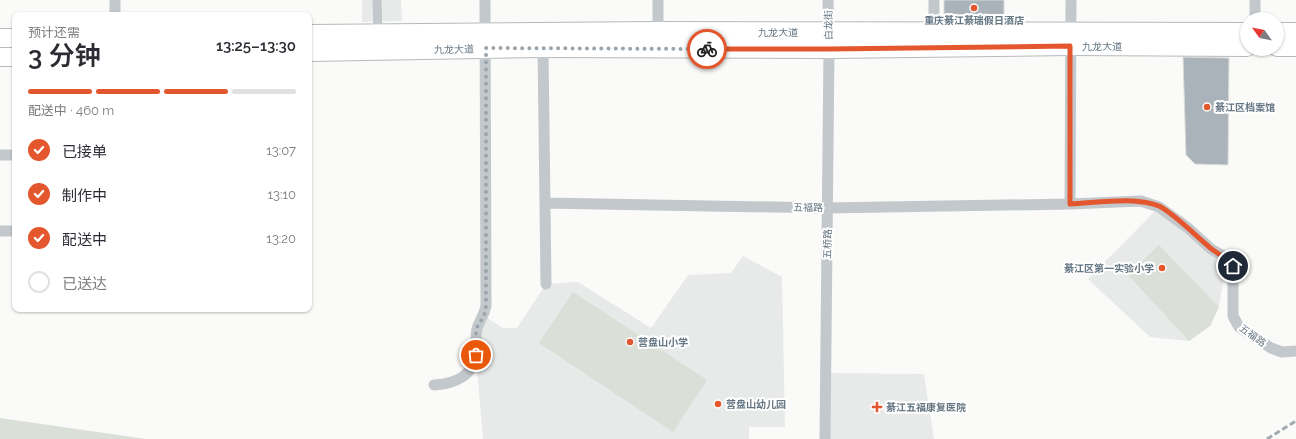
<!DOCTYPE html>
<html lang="zh">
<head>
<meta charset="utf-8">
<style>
  :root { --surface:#fff; --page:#f7f7f7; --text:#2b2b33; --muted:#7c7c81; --line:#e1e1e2; --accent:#e4572e }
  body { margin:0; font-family:Raleway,"Noto Sans SC",sans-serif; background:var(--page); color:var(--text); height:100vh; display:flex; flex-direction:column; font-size:15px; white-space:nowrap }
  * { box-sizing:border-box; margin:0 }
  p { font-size:13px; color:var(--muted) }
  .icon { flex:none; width:22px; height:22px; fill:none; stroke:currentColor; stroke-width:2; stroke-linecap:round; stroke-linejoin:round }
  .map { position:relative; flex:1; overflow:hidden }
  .drawer { position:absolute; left:12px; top:12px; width:300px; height:300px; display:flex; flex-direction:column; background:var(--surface); border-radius:8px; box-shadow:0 1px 3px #0004 }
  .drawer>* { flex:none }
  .needle { width:26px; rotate:303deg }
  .buttons { position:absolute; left:1240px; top:12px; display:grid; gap:8px }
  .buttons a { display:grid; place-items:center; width:44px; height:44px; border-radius:50%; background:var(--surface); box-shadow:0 1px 3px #0004; font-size:20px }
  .pin { position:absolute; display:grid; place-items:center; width:34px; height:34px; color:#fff; margin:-17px; border:2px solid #fff; border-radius:50%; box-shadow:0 1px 4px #0007 }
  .courier { position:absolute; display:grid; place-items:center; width:40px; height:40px; margin:-20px; border:3px solid #e4572e; border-radius:50%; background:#fff; color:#222; box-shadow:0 1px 5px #0007 }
  .head em { font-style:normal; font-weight:600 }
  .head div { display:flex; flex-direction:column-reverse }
  .head { display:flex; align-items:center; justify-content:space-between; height:68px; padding:0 16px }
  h1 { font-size:26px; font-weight:600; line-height:30px }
  .bar { display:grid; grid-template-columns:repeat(4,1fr); gap:6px 4px; align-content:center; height:48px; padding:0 16px }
  .bar i { height:5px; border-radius:3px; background:var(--line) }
  .bar .on { background:var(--accent) }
  .bar p { grid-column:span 4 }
  ol { padding:0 16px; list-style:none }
  li { display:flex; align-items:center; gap:12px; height:44px }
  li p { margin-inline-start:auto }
  li .icon { padding:4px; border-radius:50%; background:var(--accent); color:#fff; stroke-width:4 }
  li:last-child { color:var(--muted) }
  li i { width:22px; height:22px; border:2px solid var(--line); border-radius:50% }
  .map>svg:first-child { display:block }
  .built { fill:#e8e9e9 }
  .green { fill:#dadfd7 }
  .building { fill:#aab3b9; stroke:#dcdcda }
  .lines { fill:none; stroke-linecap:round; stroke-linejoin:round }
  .primary-casing { stroke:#b5babe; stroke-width:20 }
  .pedestrian { stroke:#c3c8cc; stroke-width:9 }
  .minor { stroke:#c3c8cc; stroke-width:11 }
  .primary { stroke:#fff; stroke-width:18 }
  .rail { stroke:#a2aab0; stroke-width:3; stroke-dasharray:6 3; stroke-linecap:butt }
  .done { stroke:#99a4ac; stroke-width:4; stroke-dasharray:0 7.2 }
  .route { stroke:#e4572e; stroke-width:5 }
  .poi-dot { fill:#e4572e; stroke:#fff; stroke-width:1.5 }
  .labels { text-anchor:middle; stroke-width:4; stroke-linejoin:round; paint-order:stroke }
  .poi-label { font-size:10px; font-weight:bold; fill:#657683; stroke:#fff; text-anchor:start }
  .street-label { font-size:10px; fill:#657683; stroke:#fff }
</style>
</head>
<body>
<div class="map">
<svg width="1296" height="439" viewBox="0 0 1296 439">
  <rect width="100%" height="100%" fill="#fafaf8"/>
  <path class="built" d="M362,0H401L402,21L362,22Z
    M1159,207L1227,258L1219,307L1210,326L1189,341L1150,337L1088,279Z
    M743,256L782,277L785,427H749V439H483L476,355L484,316L503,328H517L546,284L578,282L651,328L688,275L731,273Z
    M825,373L924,374L934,439H825Z"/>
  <path class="green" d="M1159,245L1219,307L1210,326L1189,341L1128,275Z
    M573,292L707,380L673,432L539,343Z
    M0,418L146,439H0Z"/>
  <path class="building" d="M944,0H1004V15H944Z
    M1183,57L1229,58L1228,165L1195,164L1186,155Z"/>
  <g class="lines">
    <g class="primary-casing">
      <path id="primary" d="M1277,32H1296
        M309,34L658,31L1247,32
        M0,38H15
        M1277,47H1296
        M309,52L543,48L829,49L1070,46L1247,47
        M0,57H15"/>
    </g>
    <path class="pedestrian" d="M377,0L378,33"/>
    <path class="minor" d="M658,0V31
      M934,0V32
      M115,15V0
      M1255,19V0
      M543,48L546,284
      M0,155H15
      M545,203L827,208L1070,204L1071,0
      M1070,204L1141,201L1159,207L1188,228L1211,249L1227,258L1233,266V316L1239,327L1271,348L1282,352L1296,351
      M0,231H15
      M434,385C454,384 474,376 476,353C477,345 475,336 477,329C479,320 484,317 486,306L485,0
      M825,439L829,49L828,0"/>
    <use href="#primary" class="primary"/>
    <path class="rail" d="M1267,439L1296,421"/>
  </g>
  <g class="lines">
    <path class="done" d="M476,355V329L484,316L486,306V48L707,49"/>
    <path class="route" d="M707,49H829L1070,46V204C1096,203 1135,196 1159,206C1173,213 1194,234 1207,245C1215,253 1225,256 1233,266"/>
  </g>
  <g class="poi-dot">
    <circle cx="974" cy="8" r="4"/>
    <circle cx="1207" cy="107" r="4"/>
    <circle cx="1162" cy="268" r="4"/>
    <circle cx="630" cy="342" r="4"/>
    <circle cx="718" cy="404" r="4"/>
    <path d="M875 401h4v4h4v4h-4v4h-4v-4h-4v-4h4z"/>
  </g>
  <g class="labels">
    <g class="poi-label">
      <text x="974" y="24" text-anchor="middle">重庆綦江綦瑞假日酒店</text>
      <text x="1215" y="111">綦江区档案馆</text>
      <text x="1154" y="272" text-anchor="end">綦江区第一实验小学</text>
      <text x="638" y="346">营盘山小学</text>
      <text x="726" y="408">营盘山幼儿园</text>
      <text x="886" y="411">綦江五福康复医院</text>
    </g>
    <g class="street-label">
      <text transform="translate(828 25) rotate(-91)" y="4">白龙街</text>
      <text x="778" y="36">九龙大道</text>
      <text x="1102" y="50">九龙大道</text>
      <text transform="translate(454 49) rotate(-1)" y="4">九龙大道</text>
      <text transform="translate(808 207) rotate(1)" y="4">五福路</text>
      <text transform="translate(827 244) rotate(-89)" y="4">五桥路</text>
      <text transform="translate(1253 335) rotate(36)" y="4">五福路</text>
    </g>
  </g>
</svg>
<div class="buttons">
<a><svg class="needle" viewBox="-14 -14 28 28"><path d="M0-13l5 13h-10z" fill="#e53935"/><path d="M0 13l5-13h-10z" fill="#7c7c81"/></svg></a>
</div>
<div class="pin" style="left:476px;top:355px;background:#ea580c"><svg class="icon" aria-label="bag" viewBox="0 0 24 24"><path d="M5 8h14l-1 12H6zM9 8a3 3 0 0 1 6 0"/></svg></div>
<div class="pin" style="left:1233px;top:266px;background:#1f2937"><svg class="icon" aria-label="home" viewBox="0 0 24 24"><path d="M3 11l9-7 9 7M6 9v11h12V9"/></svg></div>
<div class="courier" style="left:707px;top:49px"><svg class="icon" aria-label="bike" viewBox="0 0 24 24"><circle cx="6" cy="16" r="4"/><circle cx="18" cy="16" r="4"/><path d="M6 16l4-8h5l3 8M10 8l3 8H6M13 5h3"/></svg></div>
<section class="drawer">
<div class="head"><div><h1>3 分钟</h1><p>预计还需</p></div><em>13:25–13:30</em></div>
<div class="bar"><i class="on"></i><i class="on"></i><i class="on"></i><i></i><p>配送中 · 460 m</p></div>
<ol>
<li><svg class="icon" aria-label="check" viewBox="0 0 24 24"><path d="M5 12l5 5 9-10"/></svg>已接单<p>13:07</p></li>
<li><svg class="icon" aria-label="check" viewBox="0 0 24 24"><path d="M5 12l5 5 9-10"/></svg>制作中<p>13:10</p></li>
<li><svg class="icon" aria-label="check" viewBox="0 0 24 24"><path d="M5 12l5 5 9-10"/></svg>配送中<p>13:20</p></li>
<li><i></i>已送达</li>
</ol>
</section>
</div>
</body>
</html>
